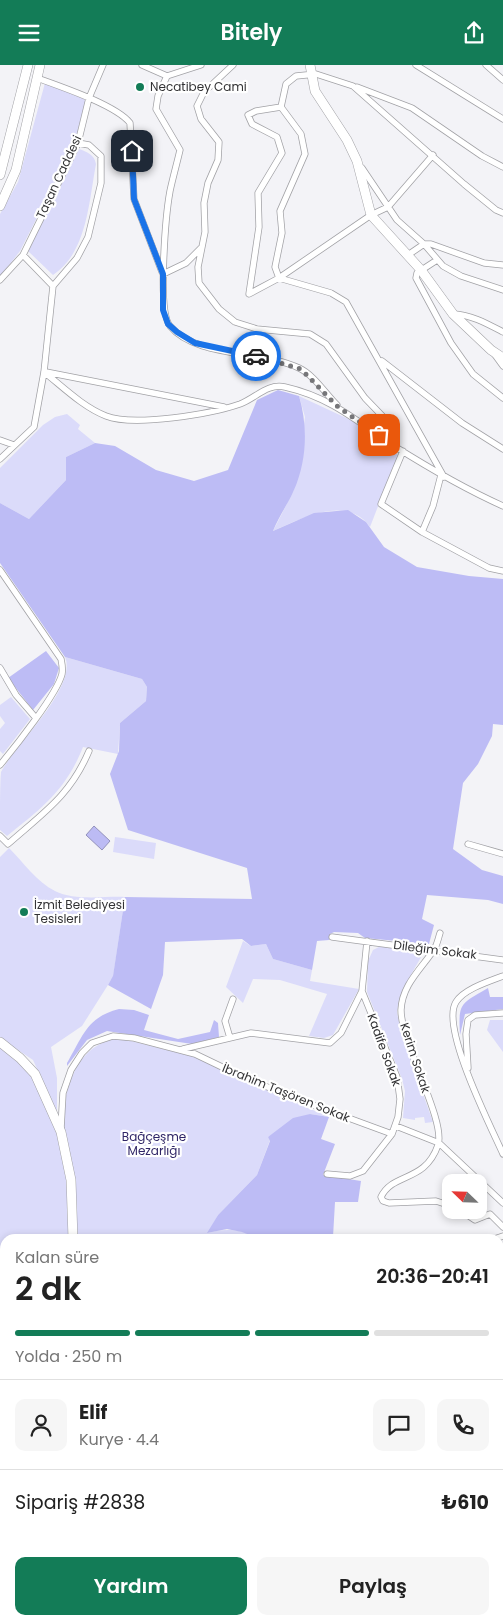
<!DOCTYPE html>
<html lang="tr">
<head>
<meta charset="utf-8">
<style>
  :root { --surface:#fff; --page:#f6f6f6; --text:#222; --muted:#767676; --line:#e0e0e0; --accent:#137c57 }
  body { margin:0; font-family:Poppins,sans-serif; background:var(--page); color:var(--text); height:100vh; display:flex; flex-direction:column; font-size:19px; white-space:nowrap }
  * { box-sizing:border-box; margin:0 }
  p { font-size:16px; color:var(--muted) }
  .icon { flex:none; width:28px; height:28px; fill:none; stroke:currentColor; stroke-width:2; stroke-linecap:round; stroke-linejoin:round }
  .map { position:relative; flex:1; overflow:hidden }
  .sheet { position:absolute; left:0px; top:1169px; width:504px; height:391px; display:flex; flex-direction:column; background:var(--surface); border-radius:15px 15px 0 0; box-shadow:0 2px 8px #0003 }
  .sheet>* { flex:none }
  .needle { width:32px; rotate:293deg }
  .buttons { position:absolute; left:442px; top:1109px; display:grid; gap:10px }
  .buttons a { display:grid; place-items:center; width:45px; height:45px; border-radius:10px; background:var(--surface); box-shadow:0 2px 8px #0003; font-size:25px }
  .pin { position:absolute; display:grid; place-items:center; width:42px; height:42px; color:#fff; margin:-21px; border-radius:10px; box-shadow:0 2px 8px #0006 }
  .courier { position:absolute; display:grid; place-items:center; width:50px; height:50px; margin:-25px; border:4px solid #1a73e8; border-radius:50%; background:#fff; color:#222; box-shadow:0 1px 6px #0007 }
  .headline em { font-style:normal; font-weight:600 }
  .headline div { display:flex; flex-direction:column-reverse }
  .headline { display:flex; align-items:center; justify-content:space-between; height:85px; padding:0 15px }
  h1 { font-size:32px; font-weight:600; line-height:38px }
  .bar { display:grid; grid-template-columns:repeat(4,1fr); gap:8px 5px; align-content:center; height:60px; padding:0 15px }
  .bar i { height:6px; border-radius:4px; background:var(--line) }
  .bar .current { background:var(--accent) }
  .bar p { grid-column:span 4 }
  .line { display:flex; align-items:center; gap:12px; padding:0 15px; border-top:1px solid var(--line) }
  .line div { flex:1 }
  .round { display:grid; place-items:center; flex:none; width:52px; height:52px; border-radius:10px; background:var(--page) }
  .cta { display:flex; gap:10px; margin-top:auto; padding:10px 15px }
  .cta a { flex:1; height:58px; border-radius:10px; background:var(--accent); color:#fff; font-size:20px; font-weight:600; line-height:58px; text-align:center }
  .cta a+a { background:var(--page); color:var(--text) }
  header { display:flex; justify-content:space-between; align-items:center; height:65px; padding:0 15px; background:var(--accent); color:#fff; font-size:22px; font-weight:600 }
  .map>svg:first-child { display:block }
  .green { fill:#dbdbfa }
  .forest { fill:#bdbcf5 }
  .water { fill:#bcbbf4; stroke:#9392bb }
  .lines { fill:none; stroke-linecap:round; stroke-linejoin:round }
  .street-casing { stroke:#a2a2a6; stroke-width:7 }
  .secondary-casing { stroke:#a2a2a6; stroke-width:10 }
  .primary-casing { stroke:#a2a2a6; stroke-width:10 }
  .street { stroke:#fff; stroke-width:5.5 }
  .secondary { stroke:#fff; stroke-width:9 }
  .primary { stroke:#fff; stroke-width:9 }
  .done { stroke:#767679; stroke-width:5; stroke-dasharray:0 9 }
  .route { stroke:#1a73e8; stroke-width:6 }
  .poi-dot { fill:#137c57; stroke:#fff; stroke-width:2 }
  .labels { text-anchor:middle; stroke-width:4.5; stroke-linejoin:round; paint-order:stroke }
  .poi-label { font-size:12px; fill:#333335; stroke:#fff; text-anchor:start }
  .street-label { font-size:12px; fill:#333335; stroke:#fff }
  .park-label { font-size:12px; fill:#2f2566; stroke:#fff }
</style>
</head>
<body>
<header><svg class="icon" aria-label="menu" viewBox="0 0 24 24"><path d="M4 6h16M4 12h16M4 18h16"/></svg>Bitely<svg class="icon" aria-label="share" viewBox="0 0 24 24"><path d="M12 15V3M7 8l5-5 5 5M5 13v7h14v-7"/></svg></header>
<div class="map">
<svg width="503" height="1559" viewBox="0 0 503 1559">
  <rect width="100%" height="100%" fill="#f3f3f7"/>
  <path class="green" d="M45,18L84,34L86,38L74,80L20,186L0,212V149L18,117Z
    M79,84C87,87 94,89 96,99C89,136 87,188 53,210L28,186Z
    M299,331L357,358L398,390L370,462C347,429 301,454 273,466L294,425L305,352Z
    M67,349L80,360L78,364L95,378L66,392V415L29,454L0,438V403L43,360L55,352Z
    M65,592L142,614L147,622L146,636L120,658L118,689L83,682C66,725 42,743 7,771L0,765C0,754 0,714 1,707C15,680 78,622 65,592Z
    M11,632L30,654L3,689L0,686V664L5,658L0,651V640Z
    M115,772L156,778L154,794L113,787Z
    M9,783C23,797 37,817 55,826C74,836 104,831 125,832L113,912L82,961L51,982L57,1013V1047L33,995L0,973V792Z
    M243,876L251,881L266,879L273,894L312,905L310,916L359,924L333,970L324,973L309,971L327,929L280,915L253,914L243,938L226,922Z
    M381,881L424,887L405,920L399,935L397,947L401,967L433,1057L425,1058L424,1052L415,1053V1055L403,1053L405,1026L402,1014L367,927L368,896L373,885Z
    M490,955H503V987L487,965Z
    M115,974H123L199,993L223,1006L329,1052L310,1049L268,1072L270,1075L257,1110L218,1150L208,1168C224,1163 245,1164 260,1174H5V1368L0,1363V982L23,1001L31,1010L61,1066C64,1029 73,982 115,974Z
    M499,1273H503V1407L501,1412L499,1411Z
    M144,1555H431L439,1559H146Z"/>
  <path class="forest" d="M278,325L299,331C308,361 307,395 294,425C288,439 279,451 273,466L314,448L348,445L366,457L384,482L417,502L469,511L503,514V660L493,659L492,671L478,699L463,718L453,784L482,805L503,811V839L488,835L427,830L422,854L434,860L429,879L365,873L358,868L334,867L330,869L329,875L317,876L312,905L273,894L266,879L251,881L242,874L165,877L163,910L151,944L108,920L113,911L125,832L252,834L247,803L128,765L110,709L119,686L120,658L146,636L147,622L142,614L65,592L0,498V438L29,454L66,415V392L95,378L115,381L156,405L194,416L228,405L257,335Z
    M46,586L59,603L54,619L33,645L8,613Z
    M488,923L490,932H503V944L465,949L460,970C458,937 461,939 488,923Z
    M119,944L134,945L149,950L144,965L178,974L210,967L214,955L218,958L219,972L192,979L107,966L87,975L67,1001V998C83,971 87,952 119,944Z
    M310,1049L329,1052L321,1074L335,1079L323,1110L361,1116L358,1137H335L333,1172L296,1171L294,1174H260L242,1167L227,1164L207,1168L218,1150L257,1110L270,1076L268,1072L293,1053Z
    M0,1485L5,1493V1555H44L47,1559H0Z"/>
  <path class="water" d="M94,761L110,776L102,785L86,770Z"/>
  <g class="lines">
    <g class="street-casing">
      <path id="street" d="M142,0L167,11L201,0
        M233,0L204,27L197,41L201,54L219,77L218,95L208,118L204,138L205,167L198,202L199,218L219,244L235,257L257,264L310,269L326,279L365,333L390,359L393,380
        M416,0L503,54
        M486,0L503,15
        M167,11L158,31L156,44L180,85C177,98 173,112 170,126C166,148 157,246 170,261C196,293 262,285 299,303C314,310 325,328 337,340
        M37,13C59,21 116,40 130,58L134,134L162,207
        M357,22L412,43L482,91L503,102
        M281,42L256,46L248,50L252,59L277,72L282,88L258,128L259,162L249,229L279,213L371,150L388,142L433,90
        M362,103L397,155L424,179L443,201L461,211L503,225
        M23,190L53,221
        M408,190L424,179H431L484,198L503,200
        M437,195L417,208L416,213L451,278L473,309L503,333
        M163,209L186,198L201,183
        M0,215L23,190L78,78L89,33L103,0
        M453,249C472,250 486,258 503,267
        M495,290L503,301
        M382,296L462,358L503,384
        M44,307C63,322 83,342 106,351C134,362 211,349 240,339C256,333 267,318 285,322C330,332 357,356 394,381C429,403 465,424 503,441
        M46,307L224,342
        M0,375L14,380
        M403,386L381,439L422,467L433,441L441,410
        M0,394L34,362L44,307L53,221L77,193L88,172L101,118V91L89,80L78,78
        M444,412L346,237L331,228L279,213L275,202L282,168L280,146L305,89L301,69L281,42L286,19L296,11L316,9L353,21L464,119L496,145L503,148
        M422,467L489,503L503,506
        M0,505L61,594C62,599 63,603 62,609C57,629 15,682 0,700
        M0,603L16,630L35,652
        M0,771L8,779C43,748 70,731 89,686
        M468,779L503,789
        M440,868C438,874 437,881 433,886C421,904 402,920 401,945C401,978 446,1056 438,1080C425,1118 393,1107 381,1132L383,1136L389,1138L436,1136L451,1141
        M332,872L503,895
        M503,911C490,916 464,924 456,937C440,962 491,1062 503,1089
        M230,973L225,956L233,934
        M183,984L251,968L330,978L341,968L362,926
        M468,1003L466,969L468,955L475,950L503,948
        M396,1061L439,1078L503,1138
        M61,1063L63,1028L71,1005L82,988L92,978L113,971L134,973L195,989L245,1013L305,1037L392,1069
        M327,1109L350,1111L363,1106L392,1069L398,1052L400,1034L397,1012L362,926L367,876
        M460,1145L475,1155L490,1149L503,1162
        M494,1174L503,1171
        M499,1269H503
        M499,1467L503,1466
        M0,1475L5,1483
        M499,1544L503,1557
        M52,1555L54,1559
        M141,1555L142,1559"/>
    </g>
    <g class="secondary-casing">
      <path id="secondary" d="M310,0L315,26L347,75L357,96L371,150L421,205L453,249L491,285L503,293
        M0,977L20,993L35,1009L61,1067L71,1115L73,1174
        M499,1227H503
        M0,1370L5,1376
        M243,1555L246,1559
        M444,1555L451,1559"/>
    </g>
    <g class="primary-casing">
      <path id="primary" d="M0,110L28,0
        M0,141L16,105L40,0"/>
    </g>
    <use href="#street" class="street"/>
    <use href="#secondary" class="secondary"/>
    <use href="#primary" class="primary"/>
  </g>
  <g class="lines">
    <path class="done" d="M256,291L301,304L338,342L379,370"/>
    <path class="route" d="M132,86L134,134L163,209V245L168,259L177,267L195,278L256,291"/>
  </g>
  <g class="poi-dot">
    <circle cx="140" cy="22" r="5"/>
    <circle cx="24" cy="847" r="5"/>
  </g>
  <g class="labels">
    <g class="poi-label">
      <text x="150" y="26">Necatibey Cami</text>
      <text x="34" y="844">İzmit Belediyesi<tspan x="34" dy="14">Tesisleri</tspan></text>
    </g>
    <g class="street-label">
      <text transform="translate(59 112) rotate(-65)" y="4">Taşan Caddesi</text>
      <text transform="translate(435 885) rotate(7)" y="4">Dileğim Sokak</text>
      <text transform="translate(384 985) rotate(70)" y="4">Kadife Sokak</text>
      <text transform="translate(415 993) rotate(72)" y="4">Kerim Sokak</text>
      <text transform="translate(286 1028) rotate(22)" y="4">İbrahim Taşören Sokak</text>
    </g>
    <g class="park-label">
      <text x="154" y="1076">Bağçeşme<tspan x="154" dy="14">Mezarlığı</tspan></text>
    </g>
  </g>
</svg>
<div class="buttons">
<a><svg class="needle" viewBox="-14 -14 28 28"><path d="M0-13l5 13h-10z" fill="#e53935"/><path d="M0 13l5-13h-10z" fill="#767676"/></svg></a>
</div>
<div class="pin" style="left:379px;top:370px;background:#ea580c"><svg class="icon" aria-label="bag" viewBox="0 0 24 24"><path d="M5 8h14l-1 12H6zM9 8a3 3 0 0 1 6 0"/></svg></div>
<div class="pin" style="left:132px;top:86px;background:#1f2937"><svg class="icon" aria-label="home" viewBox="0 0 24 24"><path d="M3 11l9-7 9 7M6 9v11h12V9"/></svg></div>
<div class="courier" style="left:256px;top:291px"><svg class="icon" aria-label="car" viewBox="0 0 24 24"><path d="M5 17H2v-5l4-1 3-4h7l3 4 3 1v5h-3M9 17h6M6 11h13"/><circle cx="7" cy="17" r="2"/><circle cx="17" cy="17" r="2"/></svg></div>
<section class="sheet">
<div class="headline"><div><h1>2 dk</h1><p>Kalan süre</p></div><em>20:36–20:41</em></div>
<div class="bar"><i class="current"></i><i class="current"></i><i class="current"></i><i></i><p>Yolda · 250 m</p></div>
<div class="line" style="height:90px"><a class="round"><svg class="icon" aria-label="person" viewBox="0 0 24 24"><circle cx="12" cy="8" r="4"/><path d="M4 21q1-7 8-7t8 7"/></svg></a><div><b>Elif</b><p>Kurye · 4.4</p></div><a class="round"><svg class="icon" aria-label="chat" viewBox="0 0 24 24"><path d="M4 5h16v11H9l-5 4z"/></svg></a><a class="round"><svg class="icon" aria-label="phone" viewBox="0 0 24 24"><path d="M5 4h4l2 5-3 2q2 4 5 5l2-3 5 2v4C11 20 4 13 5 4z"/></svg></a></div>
<div class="line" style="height:65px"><div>Sipariş #2838</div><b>₺610</b></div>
<div class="cta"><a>Yardım</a><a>Paylaş</a></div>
</section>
</div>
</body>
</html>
